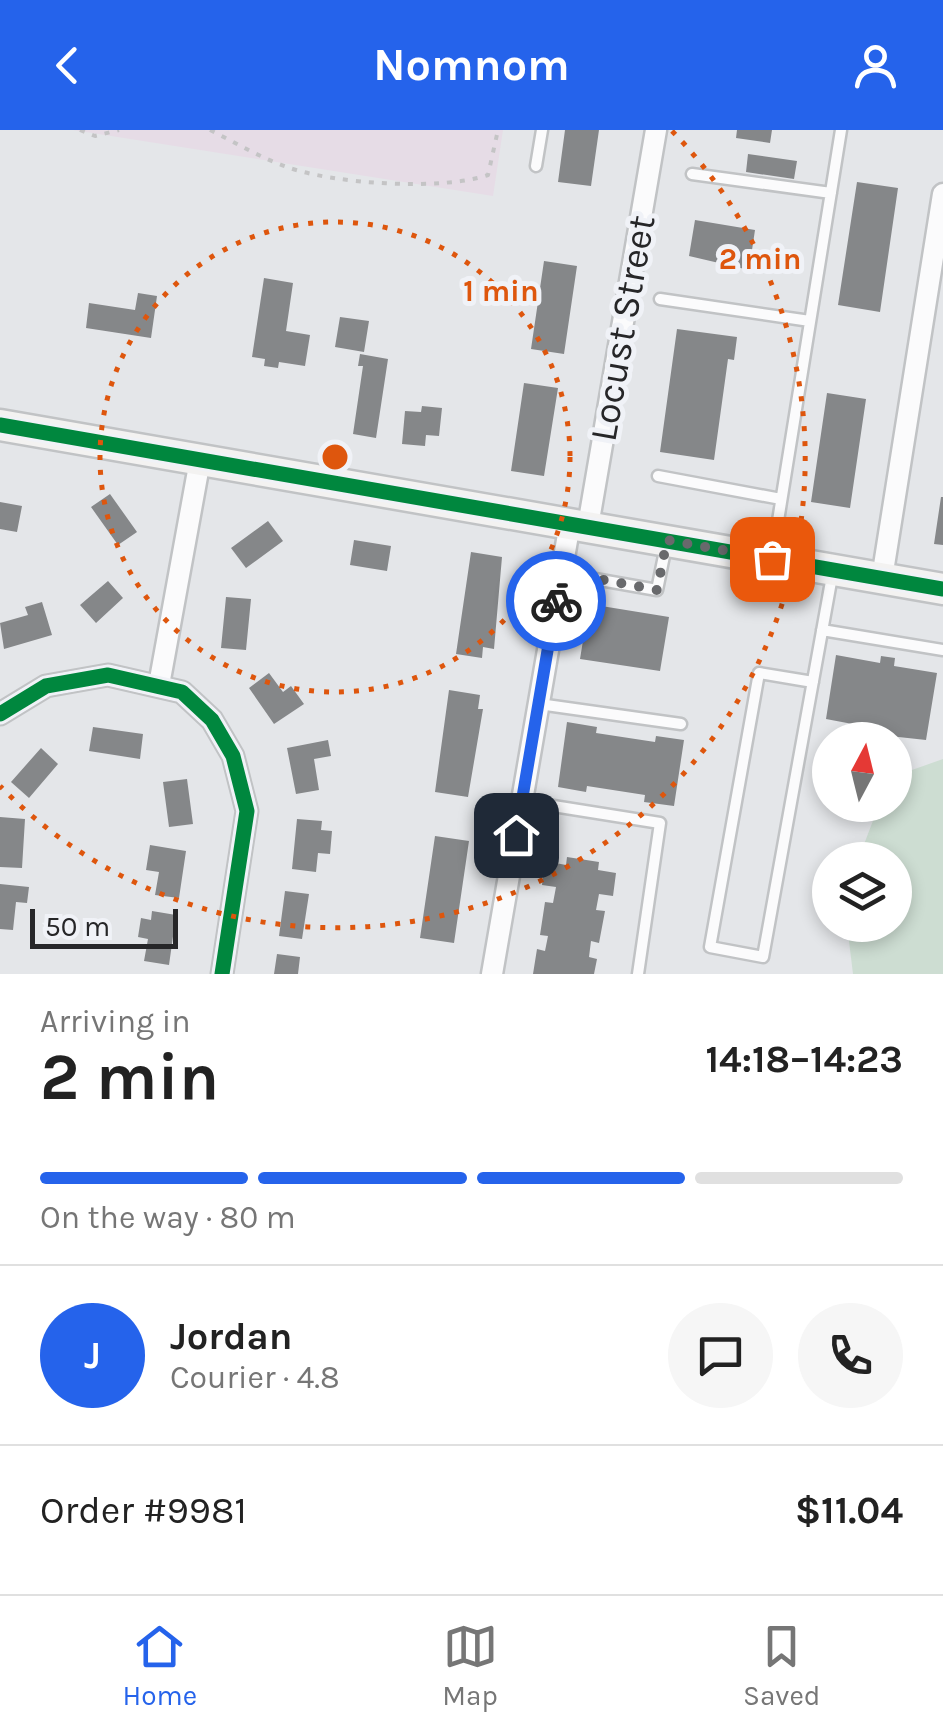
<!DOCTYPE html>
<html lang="en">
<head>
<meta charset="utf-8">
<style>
  :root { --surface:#fff; --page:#f6f6f6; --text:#222; --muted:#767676; --line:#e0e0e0; --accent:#2563eb }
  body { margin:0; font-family:Karla,sans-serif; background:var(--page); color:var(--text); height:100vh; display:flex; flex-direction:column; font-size:38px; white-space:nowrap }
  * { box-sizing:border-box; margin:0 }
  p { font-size:32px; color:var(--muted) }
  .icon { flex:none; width:55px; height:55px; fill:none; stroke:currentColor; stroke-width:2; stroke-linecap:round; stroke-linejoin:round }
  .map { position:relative; height:844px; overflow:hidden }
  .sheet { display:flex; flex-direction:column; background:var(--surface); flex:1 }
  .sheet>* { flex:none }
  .needle { width:65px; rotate:7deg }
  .buttons { position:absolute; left:812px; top:592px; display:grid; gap:20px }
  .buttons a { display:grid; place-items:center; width:100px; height:100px; border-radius:50%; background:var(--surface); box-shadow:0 5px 15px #0003; font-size:50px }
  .scale { position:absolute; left:30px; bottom:25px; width:148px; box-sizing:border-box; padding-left:10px; border:5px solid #262628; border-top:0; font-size:28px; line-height:35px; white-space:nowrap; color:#262628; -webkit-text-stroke:8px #f0f2f7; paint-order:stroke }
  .pin { position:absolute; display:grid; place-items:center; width:85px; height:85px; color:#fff; margin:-42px; border-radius:20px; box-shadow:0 5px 15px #0006 }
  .courier { position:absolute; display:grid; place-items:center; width:100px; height:100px; margin:-50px; border:8px solid #2563eb; border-radius:50%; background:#fff; color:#222; box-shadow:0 2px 12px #0007 }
  .headline em { font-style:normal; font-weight:700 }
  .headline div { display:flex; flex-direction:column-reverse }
  .headline { display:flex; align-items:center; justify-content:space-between; height:170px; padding:0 40px }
  h1 { font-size:65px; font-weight:700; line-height:75px }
  .bar { display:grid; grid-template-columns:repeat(4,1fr); gap:15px 10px; align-content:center; height:120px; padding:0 40px }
  .bar i { height:12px; border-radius:8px; background:var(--line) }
  .bar .on { background:var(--accent) }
  .bar p { grid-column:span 4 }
  .line { display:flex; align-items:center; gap:25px; padding:0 40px; border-top:2px solid var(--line) }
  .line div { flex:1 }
  .round { display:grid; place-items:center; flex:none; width:105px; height:105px; border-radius:52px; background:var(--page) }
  header { display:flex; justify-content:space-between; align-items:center; height:130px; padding:0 40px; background:var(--accent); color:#fff; font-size:45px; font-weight:700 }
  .tabs { display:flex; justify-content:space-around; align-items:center; height:140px; border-top:2px solid var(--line); background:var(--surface); font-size:28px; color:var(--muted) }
  .tabs a { display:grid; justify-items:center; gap:5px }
  .tabs .on { color:var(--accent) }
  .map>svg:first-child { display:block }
  .education { fill:#e6dce6 }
  .green { fill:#cdddd2 }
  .building { fill:#858789 }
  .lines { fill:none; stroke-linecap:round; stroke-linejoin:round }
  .lane-casing { stroke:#c1c3c5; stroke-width:15 }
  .street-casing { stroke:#c1c3c5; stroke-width:25 }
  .secondary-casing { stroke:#c1c3c5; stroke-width:35 }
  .path { stroke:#c4c4c5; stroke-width:4; stroke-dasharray:5 8; stroke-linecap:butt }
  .lane { stroke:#fbfbfc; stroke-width:10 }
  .street { stroke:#fbfbfc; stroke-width:20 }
  .secondary { stroke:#f3f2f1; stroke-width:30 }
  .cycleway-casing { stroke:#f0f2f7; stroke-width:21 }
  .cycleway { stroke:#00873e; stroke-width:15 }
  .done { stroke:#68696c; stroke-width:10; stroke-dasharray:0 18 }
  .route { stroke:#2563eb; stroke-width:12 }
  .ring { fill:none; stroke:#de560d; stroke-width:5; stroke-dasharray:5 10 }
  .labels { text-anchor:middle; stroke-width:10; stroke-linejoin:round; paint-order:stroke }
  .street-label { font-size:38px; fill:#262628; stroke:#f0f2f7 }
  .centre { fill:#de560d; stroke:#f0f2f7; stroke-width:5 }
  .ring-label { font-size:30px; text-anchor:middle; font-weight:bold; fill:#de560d; stroke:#f0f2f7; stroke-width:10; stroke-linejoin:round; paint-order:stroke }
</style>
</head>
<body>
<header><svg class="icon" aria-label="back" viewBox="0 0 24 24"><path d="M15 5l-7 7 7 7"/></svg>Nomnom<svg class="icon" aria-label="person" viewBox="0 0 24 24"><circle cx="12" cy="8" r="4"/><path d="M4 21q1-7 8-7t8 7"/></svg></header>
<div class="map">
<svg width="943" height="844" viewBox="0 0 943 844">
  <rect width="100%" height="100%" fill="#e4e6e9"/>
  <path class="education" d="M73,0H503L493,66Z"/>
  <path class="green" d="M943,629V844H853L847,795H895V730H858L879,675H895V646Z"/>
  <path class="building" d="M565,0H599L591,56L558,52Z
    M737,0H772L770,13L736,8Z
    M748,24L797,31L794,49L746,42Z
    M857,52L898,58L880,182L838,175Z
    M695,90L755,100L749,140L689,126Z
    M544,131L577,136L564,224L531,219Z
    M264,148L293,153L286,201L310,205L305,236L279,232L278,238L264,236L265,229L252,227Z
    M138,163L157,166L151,208L86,198L89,173L135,180Z
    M340,187L369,191L364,222L335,217Z
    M677,199L737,207L734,230L728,229L714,330L660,322Z
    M360,224L388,229L376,308L353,304L363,236H358Z
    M524,253L558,258L544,346L511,341Z
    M827,263L866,269L850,378L811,372Z
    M422,276L442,278L439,306L426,305L425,316L402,314L405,281L421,282Z
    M110,364L137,402L118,415L91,377Z
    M941,367H943V415L934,414Z
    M0,372L22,376L17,402L0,399Z
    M268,391L283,411L246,438L231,418Z
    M354,410L391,416L387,441L350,435Z
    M471,422L502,427L494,519L483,517L482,528L456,524Z
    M108,451L123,468L96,493L80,475Z
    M226,467L251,469L246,520L221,518Z
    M42,472L52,505L4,519L0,493L28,485L25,477Z
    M589,474L669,487L660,541L580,529Z
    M836,525L880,533L881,526L895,528L894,536L937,543L926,610L862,603L863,596L826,589Z
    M269,543L283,562L291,556L304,574L274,594L249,558Z
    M449,560L480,565L478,579H483L468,667L435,662Z
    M567,592L597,597L596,603L655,612L656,606L684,610L674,676L644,672L645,665L587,656L586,662L558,657Z
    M93,597L143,604L140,629L89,621Z
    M328,610L331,626L314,629L319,660L296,664L287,618Z
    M41,618L58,634L29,668L11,652Z
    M187,649L193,694L169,697L163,652Z
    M0,687L25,689L22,738L0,737Z
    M297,689L322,691L321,700L332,701L330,724L318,723L316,742L292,739Z
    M435,706L469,711L454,813L420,808Z
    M150,715L186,721L179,768L155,765L159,742L146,740Z
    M567,727L599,732L598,740L616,743L613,766L599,764L596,780L605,781L599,813L591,811L589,827L597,829L594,844H533L537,819L545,821L548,806L540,805L545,772L553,773L556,757L542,755L545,731L566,735Z
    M0,754L29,757L27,773L16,772L13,800L0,799Z
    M285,761L309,764L302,809L279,806Z
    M152,781L176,785L169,835L144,831L148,809L138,807L141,788L151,790Z
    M277,824L300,827L298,844H274Z"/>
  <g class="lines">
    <g class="lane-casing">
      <path id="lane" d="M536,36L542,0
        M692,44L831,63
        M660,169L810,191
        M658,346L781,369
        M772,428L841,0
        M561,443L657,460L666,416
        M822,500L943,520
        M813,552L759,543L710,817L763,827L832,446
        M539,574L681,594
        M522,671L660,693L638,844"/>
    </g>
    <g class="street-casing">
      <path id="street" d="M588,396L656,0
        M882,448L943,64
        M159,555L200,330
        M0,584L46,556L108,545L182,562L212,590L233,626L247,681L222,844
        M492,844L570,393"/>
    </g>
    <g class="secondary-casing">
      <path id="secondary" d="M0,295L943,459"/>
    </g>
    <path class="path" d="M80,0L95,6L119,0
      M210,0C236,13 261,28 287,37C333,54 442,61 488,45L498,0"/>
    <use href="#lane" class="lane"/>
    <use href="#street" class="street"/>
    <use href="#secondary" class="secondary"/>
    <g class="cycleway-casing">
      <path id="cycleway" d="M0,295L943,459
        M0,584L46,556L108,545L182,562L212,590L233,626L247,681L222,844"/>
    </g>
    <use href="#cycleway" class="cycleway"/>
  </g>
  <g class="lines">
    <path class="done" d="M556,471L562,442L657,460L667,410L772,429"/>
    <path class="route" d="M516,705L556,471"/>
  </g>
  <g class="ring">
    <circle cx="335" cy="327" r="235"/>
    <path d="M672 1A469 469 0 0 1 0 656"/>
  </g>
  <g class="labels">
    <g class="street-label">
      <text transform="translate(622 198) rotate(-80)" y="13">Locust Street</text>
    </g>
  </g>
  <circle cx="335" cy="327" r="15" class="centre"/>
  <g class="ring-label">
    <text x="760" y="139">2 min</text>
    <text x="501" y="171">1 min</text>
  </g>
</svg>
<div class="buttons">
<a><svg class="needle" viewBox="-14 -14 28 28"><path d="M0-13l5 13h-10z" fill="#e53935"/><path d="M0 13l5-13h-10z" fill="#767676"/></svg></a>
<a><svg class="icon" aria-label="layers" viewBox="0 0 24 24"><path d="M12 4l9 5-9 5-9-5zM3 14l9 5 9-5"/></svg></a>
</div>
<div class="scale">50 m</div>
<div class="pin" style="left:772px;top:429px;background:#ea580c"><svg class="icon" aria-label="bag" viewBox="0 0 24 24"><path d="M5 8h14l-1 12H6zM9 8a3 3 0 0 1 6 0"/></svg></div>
<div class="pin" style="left:516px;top:705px;background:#1f2937"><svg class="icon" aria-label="home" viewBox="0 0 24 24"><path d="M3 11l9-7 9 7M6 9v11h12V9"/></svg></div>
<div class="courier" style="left:556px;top:471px"><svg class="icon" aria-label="bike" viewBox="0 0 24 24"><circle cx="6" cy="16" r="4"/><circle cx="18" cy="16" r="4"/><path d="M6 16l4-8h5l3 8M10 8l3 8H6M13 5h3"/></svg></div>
</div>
<section class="sheet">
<div class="headline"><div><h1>2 min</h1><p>Arriving in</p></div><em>14:18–14:23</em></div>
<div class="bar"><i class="on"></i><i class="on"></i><i class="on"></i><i></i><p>On the way · 80 m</p></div>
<div class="line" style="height:180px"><b class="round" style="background:var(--accent);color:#fff">J</b><div><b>Jordan</b><p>Courier · 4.8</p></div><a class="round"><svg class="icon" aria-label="chat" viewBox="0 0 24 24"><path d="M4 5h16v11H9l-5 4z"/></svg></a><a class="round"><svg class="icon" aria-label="phone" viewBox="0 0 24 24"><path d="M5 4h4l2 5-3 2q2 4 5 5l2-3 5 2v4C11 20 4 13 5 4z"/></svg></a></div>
<div class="line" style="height:130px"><div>Order #9981</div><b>$11.04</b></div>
</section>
<nav class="tabs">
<a class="on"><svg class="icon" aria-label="home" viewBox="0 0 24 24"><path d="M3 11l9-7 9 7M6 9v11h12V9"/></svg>Home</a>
<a><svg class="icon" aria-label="map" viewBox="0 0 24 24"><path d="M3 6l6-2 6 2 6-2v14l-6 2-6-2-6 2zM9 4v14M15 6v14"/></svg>Map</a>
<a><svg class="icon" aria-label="saved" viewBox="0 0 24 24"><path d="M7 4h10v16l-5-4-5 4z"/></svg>Saved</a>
</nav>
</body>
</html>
